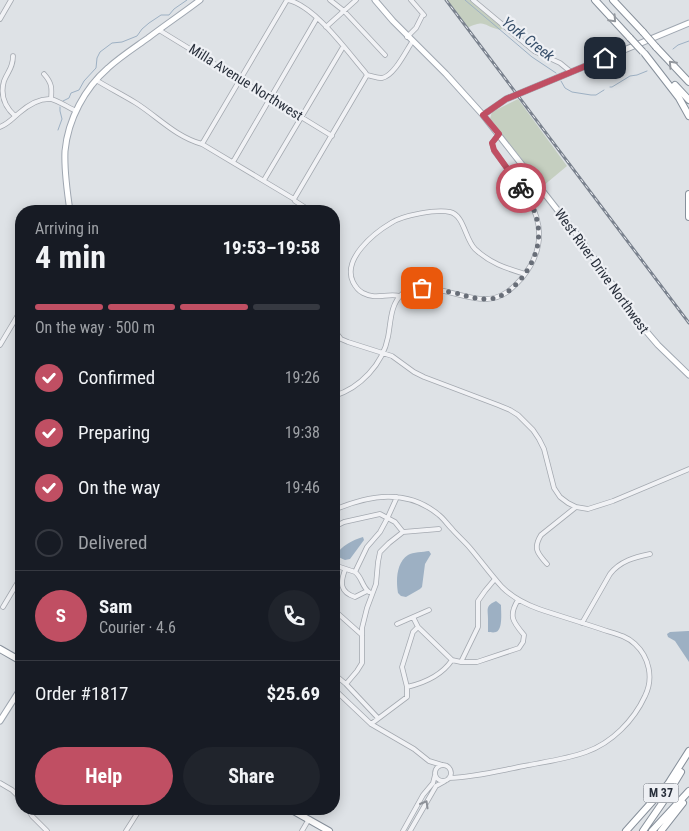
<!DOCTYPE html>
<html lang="en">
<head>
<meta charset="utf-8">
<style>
  :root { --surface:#171b24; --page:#20242c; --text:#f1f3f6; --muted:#9ea1a6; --line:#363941; --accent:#c04f63 }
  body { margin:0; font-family:"Roboto Condensed",sans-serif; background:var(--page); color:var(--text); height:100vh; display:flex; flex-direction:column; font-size:19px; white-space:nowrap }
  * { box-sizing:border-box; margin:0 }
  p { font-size:16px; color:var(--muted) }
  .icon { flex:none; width:28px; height:28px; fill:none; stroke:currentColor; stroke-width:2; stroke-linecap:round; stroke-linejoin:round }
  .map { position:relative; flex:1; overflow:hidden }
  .side { position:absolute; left:15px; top:205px; width:325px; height:610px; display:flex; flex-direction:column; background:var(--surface); border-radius:20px; box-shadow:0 2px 12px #0003 }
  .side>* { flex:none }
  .pin { position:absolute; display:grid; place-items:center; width:42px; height:42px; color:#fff; margin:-21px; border-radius:10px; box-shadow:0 2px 8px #0006 }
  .courier { position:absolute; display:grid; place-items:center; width:50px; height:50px; margin:-25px; border:4px solid #c04f63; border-radius:50%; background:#fff; color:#222; box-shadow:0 1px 6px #0007 }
  .head em { font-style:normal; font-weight:700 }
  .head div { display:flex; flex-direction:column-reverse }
  .head { display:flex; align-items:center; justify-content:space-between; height:85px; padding:0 20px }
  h1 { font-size:32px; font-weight:700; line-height:38px }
  .bar { display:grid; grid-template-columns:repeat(4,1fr); gap:8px 5px; align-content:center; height:60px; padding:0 20px }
  .bar i { height:6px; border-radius:4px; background:var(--line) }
  .bar .selected { background:var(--accent) }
  .bar p { grid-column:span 4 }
  .line { display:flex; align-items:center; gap:12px; padding:0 20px; border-top:1px solid var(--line) }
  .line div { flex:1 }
  .round { display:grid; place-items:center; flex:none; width:52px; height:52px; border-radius:26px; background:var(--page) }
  ol { padding:0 20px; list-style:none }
  li { display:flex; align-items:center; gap:15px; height:55px }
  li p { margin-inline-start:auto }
  li .icon { padding:5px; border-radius:50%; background:var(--accent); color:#fff; stroke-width:4 }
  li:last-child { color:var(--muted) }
  li i { width:28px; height:28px; border:2px solid var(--line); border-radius:50% }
  .cta { display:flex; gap:10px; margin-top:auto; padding:10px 20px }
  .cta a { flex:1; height:58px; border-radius:30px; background:var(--accent); color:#fff; font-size:20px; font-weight:700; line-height:58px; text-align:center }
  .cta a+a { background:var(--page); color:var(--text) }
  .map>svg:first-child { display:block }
  .green { fill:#c5cfc0 }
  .water { fill:#9db0c3 }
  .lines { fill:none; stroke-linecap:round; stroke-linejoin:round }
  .stream { stroke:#9db0c3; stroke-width:1 }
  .minor-casing { stroke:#a4a9b0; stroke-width:5.5 }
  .major-casing { stroke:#9fa7b1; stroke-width:7 }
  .highway-casing { stroke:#87909b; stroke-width:8 }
  .minor { stroke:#f1f2f5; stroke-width:4 }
  .major { stroke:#fff; stroke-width:5 }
  .highway { stroke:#fff; stroke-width:6 }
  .rail-casing { stroke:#7a828e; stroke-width:3 }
  .rail { stroke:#eef0f4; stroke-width:1; stroke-dasharray:4; stroke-linecap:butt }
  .highway-bridge-casing { stroke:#87909b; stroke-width:8; stroke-linecap:butt }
  .highway-bridge { stroke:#fff; stroke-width:6 }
  .oneway { stroke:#94989e }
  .oneway2 { stroke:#8d9198 }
  .done { stroke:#686e78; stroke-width:5; stroke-dasharray:0 9 }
  .route { stroke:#c04f63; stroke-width:6 }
  .labels { text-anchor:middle; stroke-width:4.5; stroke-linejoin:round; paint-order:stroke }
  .shield { fill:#eef0f4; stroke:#646a73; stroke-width:1 }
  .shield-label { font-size:12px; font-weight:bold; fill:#29303c }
  .street-label { font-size:14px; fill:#29303c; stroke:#eef0f4 }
  .water-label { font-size:15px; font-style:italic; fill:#38506b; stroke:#eef0f4 }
</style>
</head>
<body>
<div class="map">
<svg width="689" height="831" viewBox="0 0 689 831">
  <rect width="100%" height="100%" fill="#dee2e6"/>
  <path class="green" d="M446,0H473L504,27L500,30C482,26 487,19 467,28Z
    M518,99L567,166L543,186L490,119L491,115L492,112Z"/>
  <path class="water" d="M363,537L364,540L350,559L345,560L336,556C340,546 353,540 363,537Z
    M429,551L431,554L425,564L422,587L420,589L406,597L401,596L398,593C396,581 396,563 408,555C413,552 423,552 429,551Z
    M496,601L501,605C501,611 503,630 496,632C493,633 490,632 488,632C488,628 488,623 488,619C488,609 485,606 496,601Z
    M688,631H689V662L675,641L668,637L667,634L670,632Z"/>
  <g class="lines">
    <path class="stream" d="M465,0L532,57L556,73
      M673,49L678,45L689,41
      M561,81L565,88L572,92L591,95H596L604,90
      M610,87H612L630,76L637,75L647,71
      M63,101L69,98L71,93L79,90L84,81L96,68L97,58L100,52L112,43L122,42L137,36L142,29L149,23L161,15H169L174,9L187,0
      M58,130L62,119L60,111V107"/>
    <g class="minor-casing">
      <path id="minor" d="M288,0C315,6 347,51 365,72L367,75
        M330,0L344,11L385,55
        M411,0L424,15
        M473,0L534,51L560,63L571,72
        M0,19L11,0
        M326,27L356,0
        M159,30L332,136
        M407,37L416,28L423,14
        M13,56C13,68 8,71 4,81C0,95 5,107 15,116
        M44,74C52,83 52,88 51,99
        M367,75C372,76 377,78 382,78C394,76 406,51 412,42
        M96,80C109,88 123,95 136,103C158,117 176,137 202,144L294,199L295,201L309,210
        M0,127C8,124 12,119 19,113C27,106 38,98 51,99C57,100 69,108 76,111
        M202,144L287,0
        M233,162L317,18
        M264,180L343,47
        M294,199L367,75
        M205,211H210
        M400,296C387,293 376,300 363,293C359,291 355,286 353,282C342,259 374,233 391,223C403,215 437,209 450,212C464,215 465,239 475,249C490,263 505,268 525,274
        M334,330L341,339L348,342L392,356L414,372L424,377L498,405L510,410L518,415L533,430L539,439L544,449L554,488L560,497L568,503L576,507L588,509L613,501L689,469
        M0,345L21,310
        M334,396C360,388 383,364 388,337C391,322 390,305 402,294C424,277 463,301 487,299C503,298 512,289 522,278C562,228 524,191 494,151L492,143L499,134
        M334,510C369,495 407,488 439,515C444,519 447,524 452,529C458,536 465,542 470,548C481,561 491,575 502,587C513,598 525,604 539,609C560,616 580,622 601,629C612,633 626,635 635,644C649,657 654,678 645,696C634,720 612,743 586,752C567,759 544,762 524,766C498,771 475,777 449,778
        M334,527L344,522L380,514L395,522L403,532
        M547,564C537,553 533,548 541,535L576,507
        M334,565L355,572L367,547L380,532L387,519L397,497
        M345,570C340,583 340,592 355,597L367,591
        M355,572C362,577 362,587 369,592
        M3,607L21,577
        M334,610L362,635
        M413,617L418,627L452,660L461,662H477L519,648L523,642L524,635C513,622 508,616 518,600
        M582,623L610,574C620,561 635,557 650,554
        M397,624L429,610
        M461,662L478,627V601L485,591L495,579
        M334,674L346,684L378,718
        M346,684L357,671L362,663V628L367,608L376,584L378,562L380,552L389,543L403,532L439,529
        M407,687C424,683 442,675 452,660
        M334,689L371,724L414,749L429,761L442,765
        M371,724L407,697V687L402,667L413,632L418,627
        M435 773a8 8 0 1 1 16 0a8 8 0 1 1-16 0Z
        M0,783L12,790L21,799
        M28,809L32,816L47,831
        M126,831L140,809
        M302,831L309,819
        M403,831L423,795L433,783L435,775
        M410,831L436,786L445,781"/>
    </g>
    <g class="major-casing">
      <path id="major" d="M375,0L393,21L446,74L483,115L581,240L640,324L658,345L689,375
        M483,115L506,99L689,23
        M70,211C67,191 64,171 65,151C68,119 85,88 108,68C120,57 134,48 148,38C165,25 183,13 200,0
        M0,721L21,688"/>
    </g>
    <g class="highway-casing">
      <path id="highway" d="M595,0L630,38
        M613,0L643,32
        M656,47L689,82
        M645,54L679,98L689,116
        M675,85L689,100
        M689,194V217
        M0,649L21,661
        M290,809L329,831
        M626,831L668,784L689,751
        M643,831L663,802L681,772
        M652,831L689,791
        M661,831L683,803"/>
    </g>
    <use href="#minor" class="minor"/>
    <use href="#major" class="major"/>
    <use href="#highway" class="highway"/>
    <g class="rail-casing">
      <path id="rail" d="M446,0L689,323"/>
    </g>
    <use href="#rail" class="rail"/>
    <g class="highway-bridge-casing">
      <path id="highway-bridge" d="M643,32L656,47
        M630,38L643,52"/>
    </g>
    <use href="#highway-bridge" class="highway-bridge"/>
  </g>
  <defs><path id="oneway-chevron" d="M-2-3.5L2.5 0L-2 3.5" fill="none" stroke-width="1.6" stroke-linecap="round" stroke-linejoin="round" transform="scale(1.25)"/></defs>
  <g class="oneway">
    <use href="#oneway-chevron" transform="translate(613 19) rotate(47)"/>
    <use href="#oneway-chevron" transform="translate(672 64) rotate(-133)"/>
  </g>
  <use class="oneway2" href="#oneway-chevron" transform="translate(425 804) rotate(-60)"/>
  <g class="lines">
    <path class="done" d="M422,288C433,289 444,291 456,293C467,296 478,300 490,299C504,297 512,289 521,279C545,249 544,218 521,188"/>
    <path class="route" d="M521,188L494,150L492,143L499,134L483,115L506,99L605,58"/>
  </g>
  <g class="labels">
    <rect class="shield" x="643.5" y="783.5" width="35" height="19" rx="4"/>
    <g class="shield-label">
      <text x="661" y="797">M 37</text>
    </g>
    <g class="street-label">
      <text transform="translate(246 82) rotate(32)" y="5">Milla Avenue Northwest</text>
      <text transform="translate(602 271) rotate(54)" y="5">West River Drive Northwest</text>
    </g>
    <g class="water-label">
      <text transform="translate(528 39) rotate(38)" y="5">York Creek</text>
    </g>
  </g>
</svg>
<div class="pin" style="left:422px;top:288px;background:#ea580c"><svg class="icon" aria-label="bag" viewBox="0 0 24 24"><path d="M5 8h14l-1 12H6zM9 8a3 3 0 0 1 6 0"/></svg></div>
<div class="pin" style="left:605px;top:58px;background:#1f2937"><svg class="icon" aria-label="home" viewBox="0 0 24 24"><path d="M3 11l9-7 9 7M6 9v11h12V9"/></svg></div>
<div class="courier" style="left:521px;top:188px"><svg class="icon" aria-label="bike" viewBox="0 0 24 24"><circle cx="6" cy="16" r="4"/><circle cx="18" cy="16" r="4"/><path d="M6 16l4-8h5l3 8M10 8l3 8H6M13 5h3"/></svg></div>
<section class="side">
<div class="head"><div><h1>4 min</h1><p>Arriving in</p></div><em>19:53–19:58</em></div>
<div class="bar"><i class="selected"></i><i class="selected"></i><i class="selected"></i><i></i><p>On the way · 500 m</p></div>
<ol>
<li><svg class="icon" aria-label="check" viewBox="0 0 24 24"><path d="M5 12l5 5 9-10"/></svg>Confirmed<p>19:26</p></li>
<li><svg class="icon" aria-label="check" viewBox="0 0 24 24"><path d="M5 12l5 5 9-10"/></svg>Preparing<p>19:38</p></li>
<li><svg class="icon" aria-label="check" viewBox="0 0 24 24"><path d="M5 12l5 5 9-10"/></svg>On the way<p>19:46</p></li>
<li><i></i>Delivered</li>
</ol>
<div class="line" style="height:90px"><b class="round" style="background:var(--accent);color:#fff">S</b><div><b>Sam</b><p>Courier · 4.6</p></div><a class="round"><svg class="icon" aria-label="phone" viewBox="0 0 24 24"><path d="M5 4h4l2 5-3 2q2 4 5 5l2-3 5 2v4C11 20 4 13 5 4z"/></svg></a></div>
<div class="line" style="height:65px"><div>Order #1817</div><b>$25.69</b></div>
<div class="cta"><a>Help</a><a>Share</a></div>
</section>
</div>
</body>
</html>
